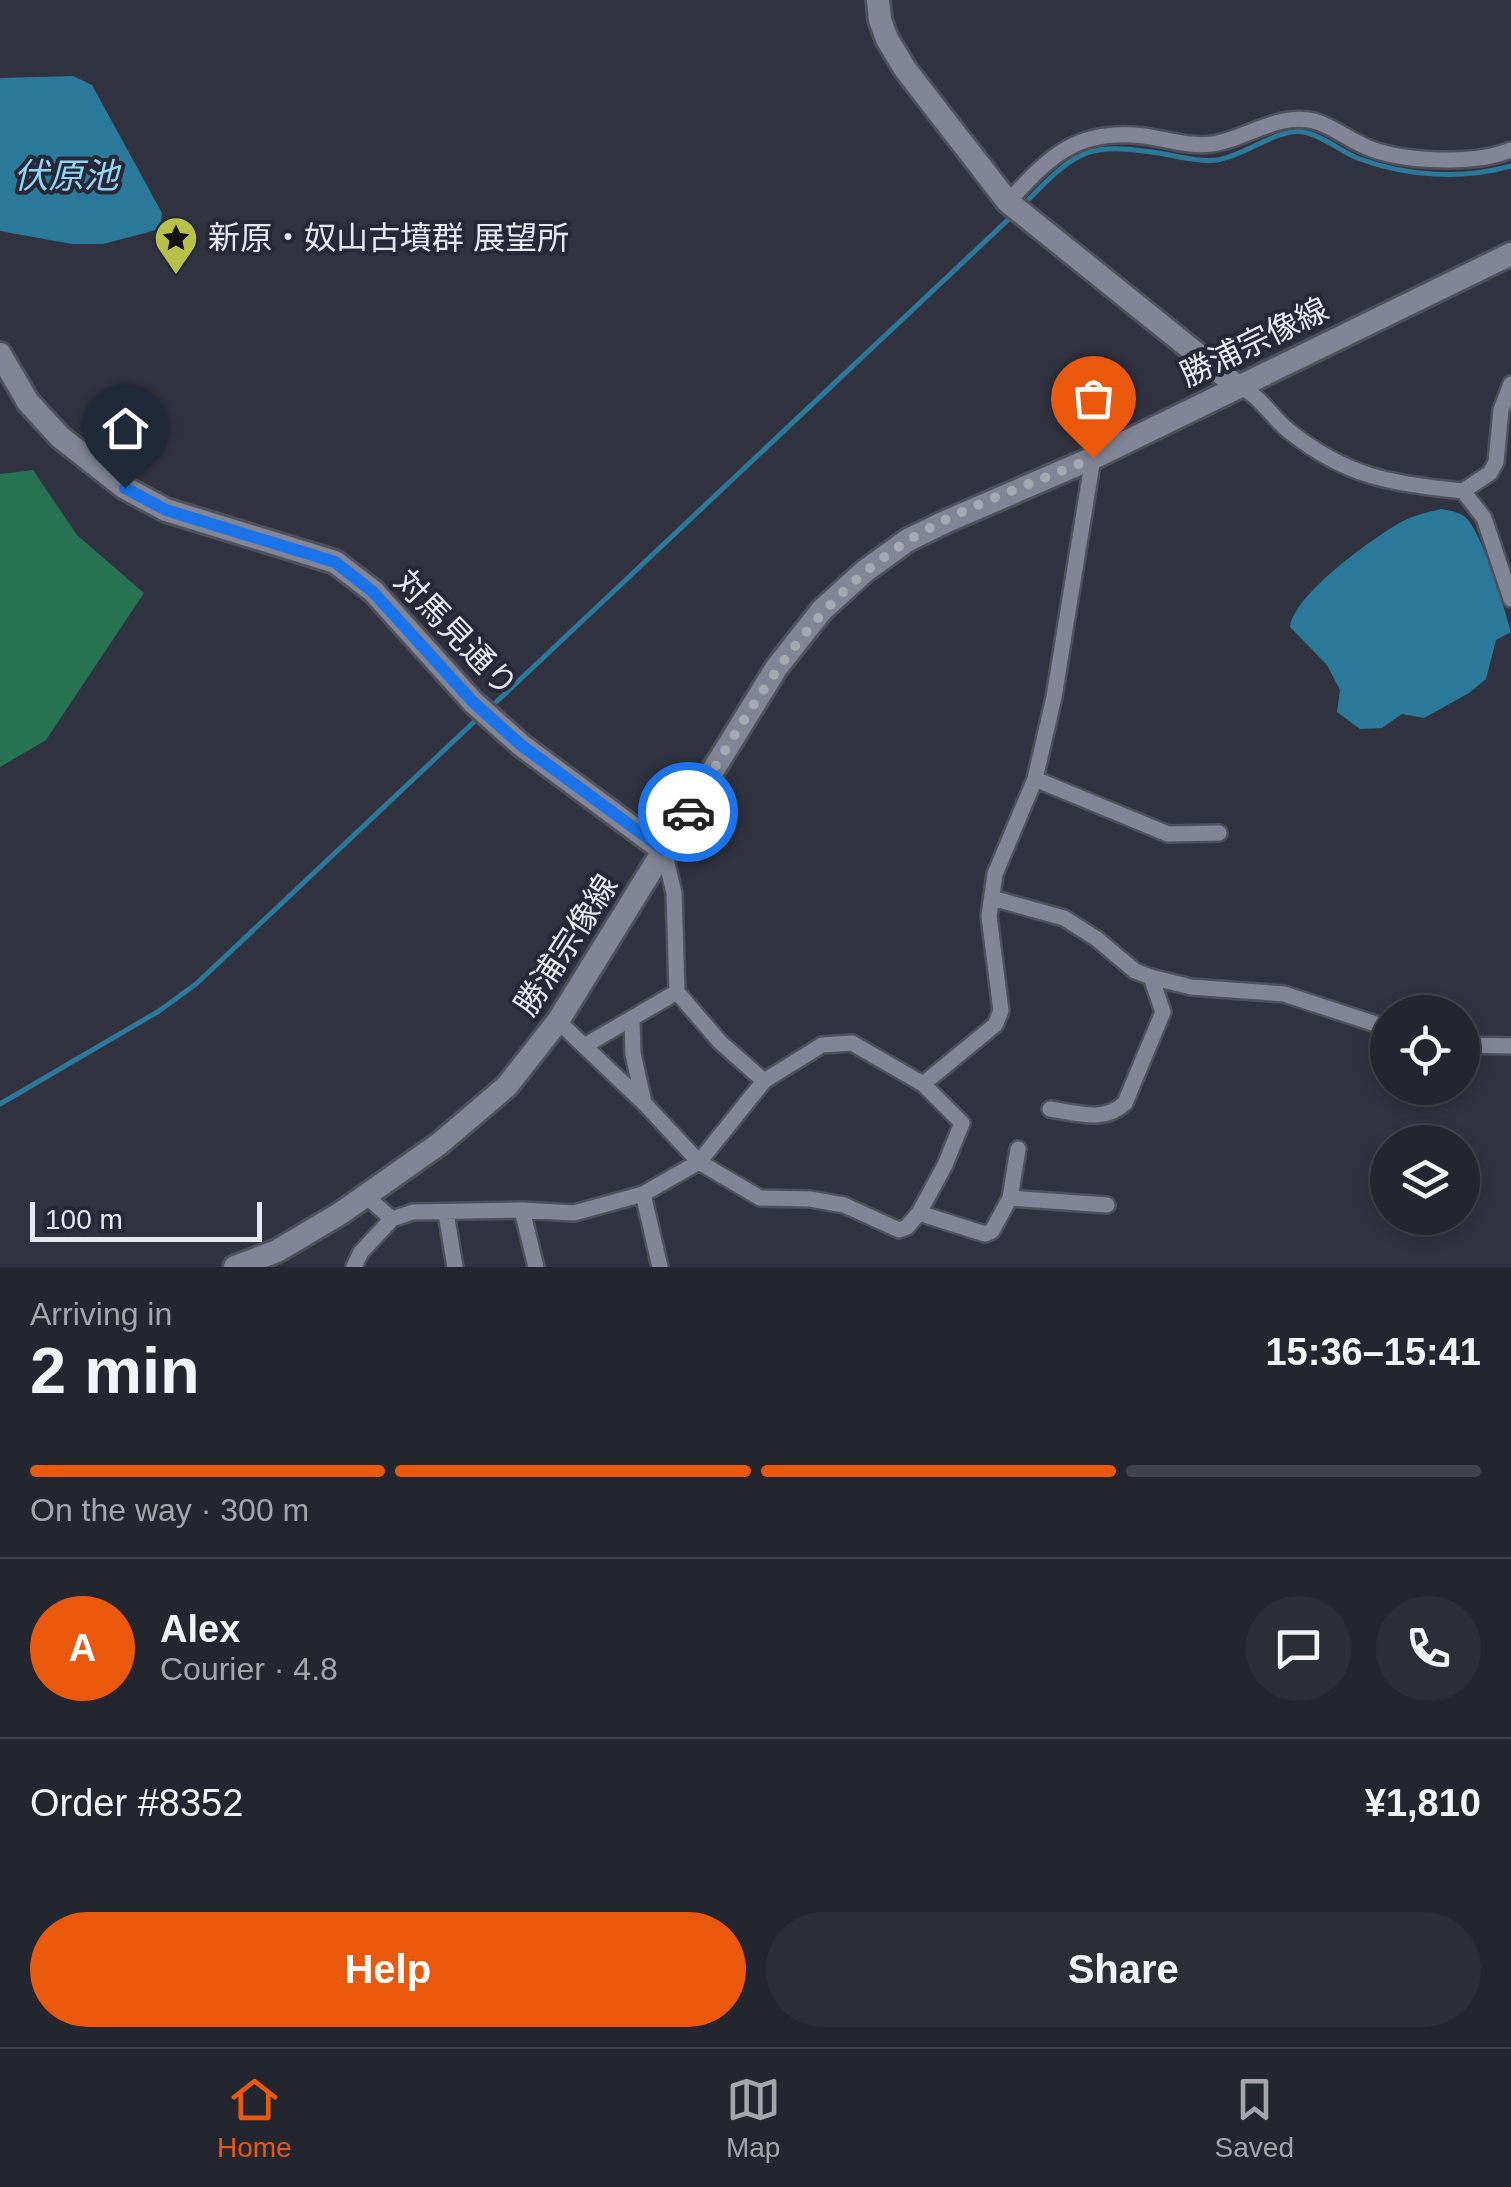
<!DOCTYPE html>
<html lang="en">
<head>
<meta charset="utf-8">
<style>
  :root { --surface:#24262f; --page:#2c2e37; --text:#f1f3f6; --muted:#a3a5aa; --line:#41434b; --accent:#ea580c }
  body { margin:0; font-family:Helvetica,"Noto Sans JP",sans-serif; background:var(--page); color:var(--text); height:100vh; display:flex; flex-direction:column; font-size:38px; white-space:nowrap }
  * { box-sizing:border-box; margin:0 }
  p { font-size:32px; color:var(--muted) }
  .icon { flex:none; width:55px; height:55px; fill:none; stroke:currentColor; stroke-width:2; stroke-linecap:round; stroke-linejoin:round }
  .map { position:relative; height:1267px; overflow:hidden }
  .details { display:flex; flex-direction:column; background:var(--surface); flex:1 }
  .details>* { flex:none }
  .buttons { position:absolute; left:1370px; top:995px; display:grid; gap:20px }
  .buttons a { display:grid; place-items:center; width:110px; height:110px; border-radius:50%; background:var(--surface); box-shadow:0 5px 15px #0003,0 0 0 2px var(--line); font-size:50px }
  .scale { position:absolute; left:30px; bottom:25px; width:232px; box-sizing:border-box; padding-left:10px; border:5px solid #e6e8f0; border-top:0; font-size:28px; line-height:35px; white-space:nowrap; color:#e6e8f0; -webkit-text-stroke:8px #262835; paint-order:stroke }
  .pin { position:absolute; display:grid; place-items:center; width:85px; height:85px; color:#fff; margin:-102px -42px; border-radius:50% 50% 50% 0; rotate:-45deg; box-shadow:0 0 10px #0007 }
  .pin .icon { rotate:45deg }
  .courier { position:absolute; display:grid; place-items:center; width:100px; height:100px; margin:-50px; border:8px solid #1a73e8; border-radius:50%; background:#fff; color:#222; box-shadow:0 2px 12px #0007 }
  .summary em { font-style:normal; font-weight:700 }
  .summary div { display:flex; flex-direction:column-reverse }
  .summary { display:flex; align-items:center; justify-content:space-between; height:170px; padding:0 30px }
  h1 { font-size:65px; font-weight:700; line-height:75px }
  .bar { display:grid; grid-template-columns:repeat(4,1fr); gap:15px 10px; align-content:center; height:120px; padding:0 30px }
  .bar i { height:12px; border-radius:8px; background:var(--line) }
  .bar .selected { background:var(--accent) }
  .bar p { grid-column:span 4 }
  .line { display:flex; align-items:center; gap:25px; padding:0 30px; border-top:2px solid var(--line) }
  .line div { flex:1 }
  .round { display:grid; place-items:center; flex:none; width:105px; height:105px; border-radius:52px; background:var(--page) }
  .cta { display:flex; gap:20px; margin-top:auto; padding:20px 30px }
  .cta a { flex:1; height:115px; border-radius:60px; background:var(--accent); color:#fff; font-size:40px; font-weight:700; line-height:115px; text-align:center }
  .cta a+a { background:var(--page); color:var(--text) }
  .tab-bar { display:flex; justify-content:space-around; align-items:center; height:140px; border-top:2px solid var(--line); background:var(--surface); font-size:28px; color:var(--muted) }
  .tab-bar a { display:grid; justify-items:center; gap:5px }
  .tab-bar .selected { color:var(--accent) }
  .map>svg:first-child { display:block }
  .forest { fill:#277251 }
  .water { fill:#2a799b }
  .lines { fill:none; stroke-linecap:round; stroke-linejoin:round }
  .stream { stroke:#2a799b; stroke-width:5 }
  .street-casing { stroke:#4e505b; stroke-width:20 }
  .secondary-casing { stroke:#4e505b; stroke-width:28 }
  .street { stroke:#828595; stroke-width:15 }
  .secondary { stroke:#828595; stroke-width:22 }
  .done { stroke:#a6a8b2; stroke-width:10; stroke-dasharray:0 18 }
  .route { stroke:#1a73e8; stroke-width:12 }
  .labels { text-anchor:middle; stroke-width:8; stroke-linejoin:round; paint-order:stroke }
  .poi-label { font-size:32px; fill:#e6e8f0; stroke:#262835; text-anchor:start }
  .street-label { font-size:32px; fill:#e6e8f0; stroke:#262835 }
  .water-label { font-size:35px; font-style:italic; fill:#8ed5f8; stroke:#262835 }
</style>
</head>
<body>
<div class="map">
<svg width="1511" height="1267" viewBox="0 0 1511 1267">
  <rect width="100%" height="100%" fill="#30323f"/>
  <path class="forest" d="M33,470L77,535L144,593L46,740L0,767V474Z"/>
  <path class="water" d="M73,76L92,85L162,213L160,229L103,244H72L0,231V78Z
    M1441,509C1451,511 1462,512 1469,521C1487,547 1502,601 1511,632L1496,640L1486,679L1469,693L1424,718L1402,714L1382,728L1360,729L1337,712L1340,690L1327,665L1290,627C1294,594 1374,537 1403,521C1415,515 1428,512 1441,509Z"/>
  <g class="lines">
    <path class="stream" d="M1023,205C1077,150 1085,141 1164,154C1181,157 1199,162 1217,160C1245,156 1279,127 1304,132C1324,136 1341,152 1360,159C1406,176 1463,180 1511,166
      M493,705L1012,216
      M0,1104L159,1011L196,984L475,721"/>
    <g class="street-casing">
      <path id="street" d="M1008,202C1050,156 1077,128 1144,136C1166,139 1189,147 1212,144C1246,139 1279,112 1314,121C1333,126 1350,141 1369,148C1404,162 1476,165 1511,150
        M1237,386C1260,394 1270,416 1289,431C1348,478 1391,483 1463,491L1484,518L1511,599
        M1463,491L1490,473L1496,462L1501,410L1511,384
        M1035,779L1168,834L1219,833
        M664,851L674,893L677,992L720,1042L764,1081
        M992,898L1064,918L1097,939L1135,971L1151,977L1191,987L1284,994L1388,1028
        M632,1020L633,1054L644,1103
        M558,1021L644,1103L699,1162L760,1198L810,1199L844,1205L899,1230L907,1227L919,1213L985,1234L992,1231L1010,1198L1107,1205
        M1462,1045L1511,1046
        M584,1046L677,992
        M1050,1109C1077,1113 1104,1123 1125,1103L1163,1012L1151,977
        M643,1194L660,1267
        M366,1196L392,1219L413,1212L522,1210L574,1213L643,1194L699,1162L764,1081L822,1045L852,1043L923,1084L995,1025L1001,1011L989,916L995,874L1035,779L1054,697L1093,458
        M1010,1198L1018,1149
        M522,1210L536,1267
        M446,1213L455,1267
        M919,1213L945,1165L962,1123L923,1084
        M354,1267L361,1252L392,1219"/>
    </g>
    <g class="secondary-casing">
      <path id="secondary" d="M878,0L880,20L887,39L905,69L1008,202L1237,386
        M0,354L28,402L60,437L125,488L166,510L335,562L373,591L473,702L521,745L664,851
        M235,1267L277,1251L341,1213L439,1144L507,1086L558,1021L777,667L822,610L865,571L908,540L945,522L1093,458L1511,254"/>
    </g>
    <use href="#street" class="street"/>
    <use href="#secondary" class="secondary"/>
  </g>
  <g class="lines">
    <path class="done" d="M688,812C749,712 804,607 906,542C959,508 1034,483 1093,458"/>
    <path class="route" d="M125,488L166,510L335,562L373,592L473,702L521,745L664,850L688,812"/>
  </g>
  <defs>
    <g id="sight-pin" transform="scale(2.25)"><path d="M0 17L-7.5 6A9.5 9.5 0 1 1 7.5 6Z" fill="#b7c147" stroke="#262835"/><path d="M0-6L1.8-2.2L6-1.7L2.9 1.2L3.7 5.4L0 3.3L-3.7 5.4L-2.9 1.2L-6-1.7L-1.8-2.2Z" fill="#111"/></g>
  </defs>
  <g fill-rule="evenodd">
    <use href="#sight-pin" x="176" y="238"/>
  </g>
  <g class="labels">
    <g class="poi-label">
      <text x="208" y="249">新原・奴山古墳群 展望所</text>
    </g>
    <g class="street-label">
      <text transform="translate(1254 342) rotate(-26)" y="11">勝浦宗像線</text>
      <text transform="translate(456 633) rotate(46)" y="11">対馬見通り</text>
      <text transform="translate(566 945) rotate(-57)" y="11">勝浦宗像線</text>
    </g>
    <g class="water-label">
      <text x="66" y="188">伏原池</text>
    </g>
  </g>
</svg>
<div class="buttons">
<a><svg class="icon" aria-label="locate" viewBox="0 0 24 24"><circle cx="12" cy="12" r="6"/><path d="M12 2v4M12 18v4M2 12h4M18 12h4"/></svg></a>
<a><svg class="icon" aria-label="layers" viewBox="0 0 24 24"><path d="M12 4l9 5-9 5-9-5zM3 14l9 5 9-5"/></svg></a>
</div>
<div class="scale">100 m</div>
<div class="pin" style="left:1093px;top:458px;background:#ea580c"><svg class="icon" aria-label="bag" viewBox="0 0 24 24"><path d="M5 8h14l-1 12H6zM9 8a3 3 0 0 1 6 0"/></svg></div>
<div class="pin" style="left:125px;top:488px;background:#1f2937"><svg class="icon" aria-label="home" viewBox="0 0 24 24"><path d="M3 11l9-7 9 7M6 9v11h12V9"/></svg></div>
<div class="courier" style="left:688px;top:812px"><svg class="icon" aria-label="car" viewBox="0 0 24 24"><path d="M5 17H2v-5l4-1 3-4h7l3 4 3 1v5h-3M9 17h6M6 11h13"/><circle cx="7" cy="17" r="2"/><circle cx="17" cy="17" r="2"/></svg></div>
</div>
<section class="details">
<div class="summary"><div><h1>2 min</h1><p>Arriving in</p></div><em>15:36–15:41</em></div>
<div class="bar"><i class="selected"></i><i class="selected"></i><i class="selected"></i><i></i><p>On the way · 300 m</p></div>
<div class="line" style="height:180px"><b class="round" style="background:var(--accent);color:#fff">A</b><div><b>Alex</b><p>Courier · 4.8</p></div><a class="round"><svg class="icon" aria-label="chat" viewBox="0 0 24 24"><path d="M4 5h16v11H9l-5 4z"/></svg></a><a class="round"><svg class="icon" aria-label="phone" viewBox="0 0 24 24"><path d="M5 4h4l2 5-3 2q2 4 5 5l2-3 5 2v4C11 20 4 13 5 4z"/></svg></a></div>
<div class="line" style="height:130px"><div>Order #8352</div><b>¥1,810</b></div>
<div class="cta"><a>Help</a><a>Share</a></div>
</section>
<nav class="tab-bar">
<a class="selected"><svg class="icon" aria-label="home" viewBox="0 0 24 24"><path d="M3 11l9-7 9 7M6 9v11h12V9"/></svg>Home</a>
<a><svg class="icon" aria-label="map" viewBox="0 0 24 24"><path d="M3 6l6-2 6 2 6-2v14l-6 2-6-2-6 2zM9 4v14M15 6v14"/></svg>Map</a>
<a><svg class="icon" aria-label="saved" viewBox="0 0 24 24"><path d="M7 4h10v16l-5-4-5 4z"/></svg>Saved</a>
</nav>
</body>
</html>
